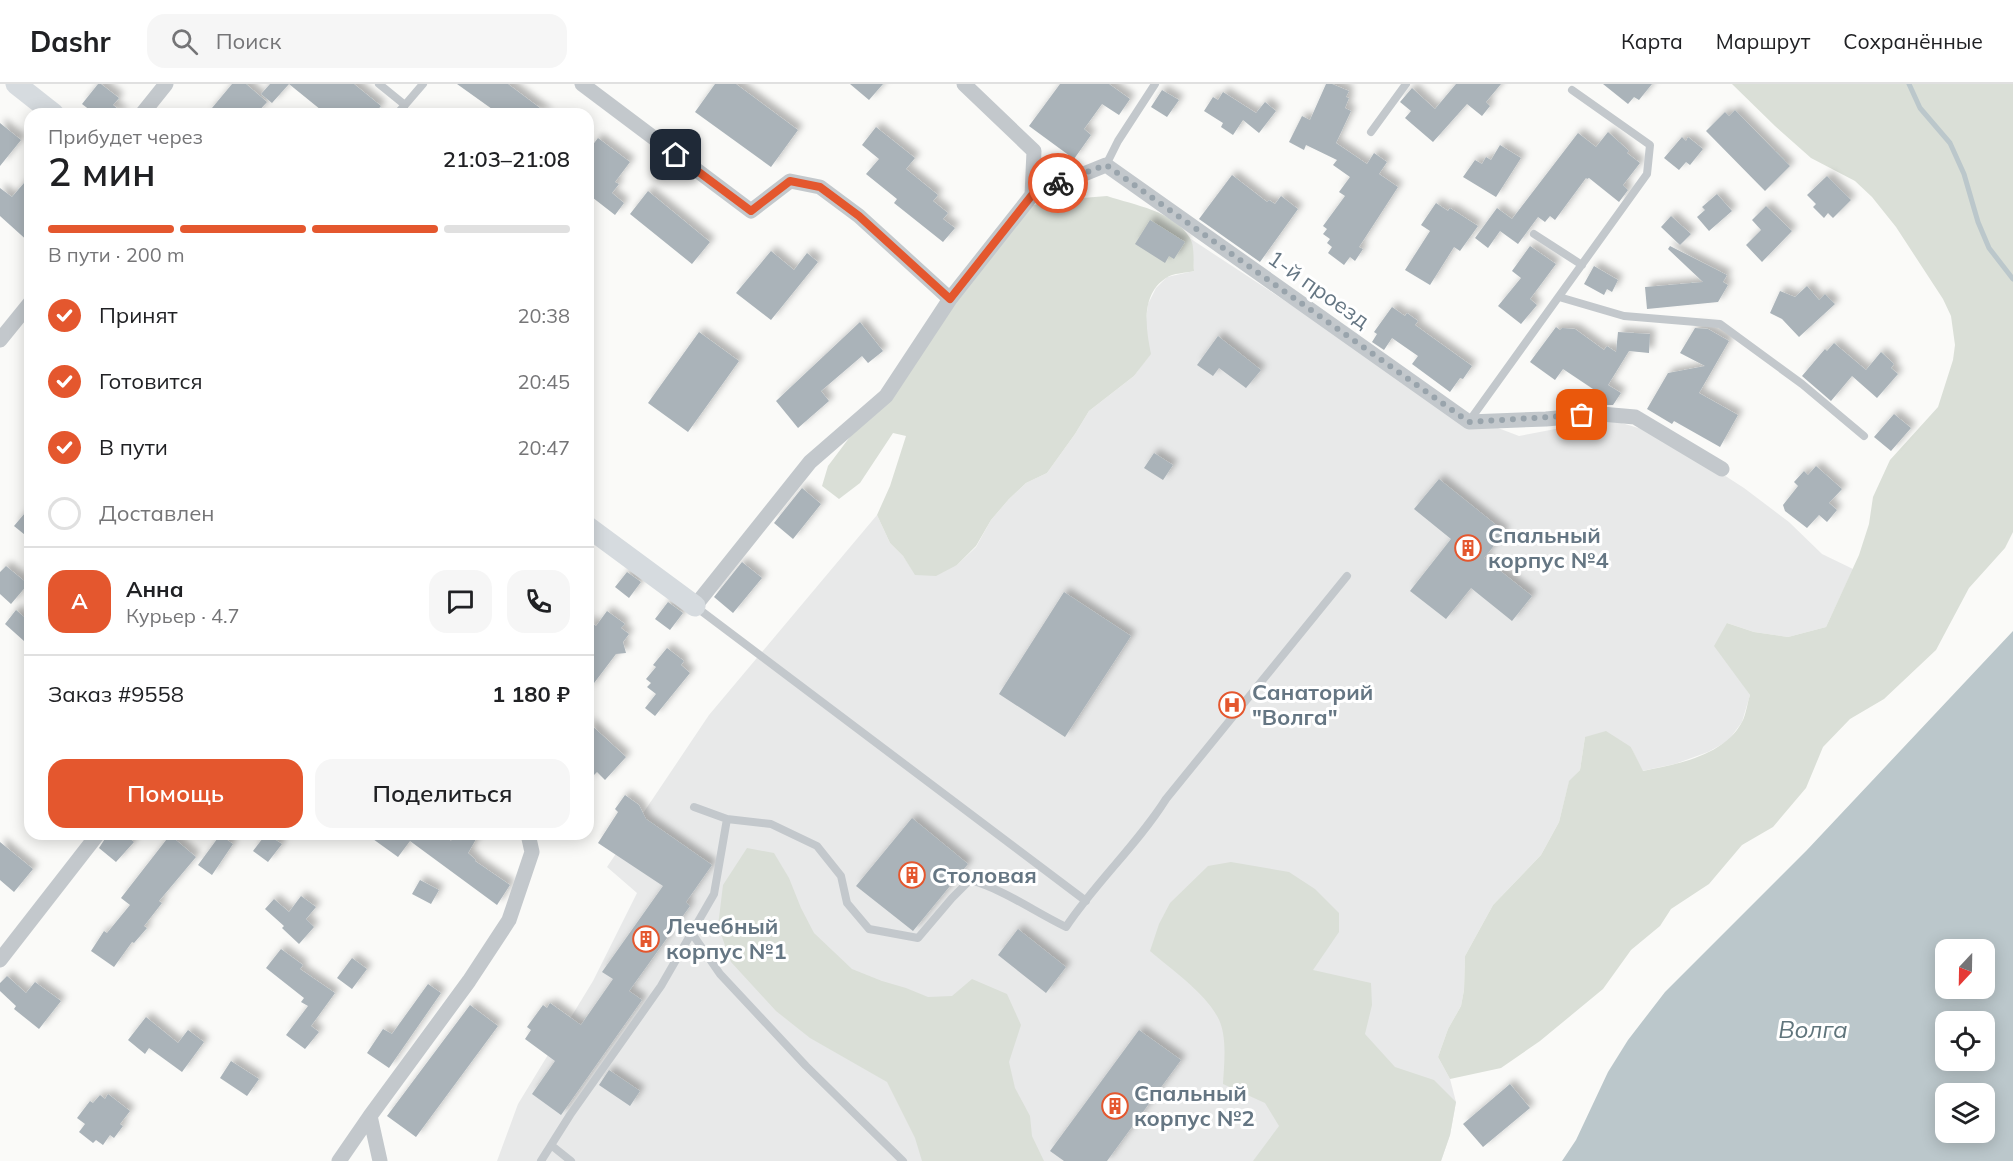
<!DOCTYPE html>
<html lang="ru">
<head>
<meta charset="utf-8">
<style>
  :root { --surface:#fff; --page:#f6f6f6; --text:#202124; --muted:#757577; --line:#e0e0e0; --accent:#e4572e }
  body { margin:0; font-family:Mulish,sans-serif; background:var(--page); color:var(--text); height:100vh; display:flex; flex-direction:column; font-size:22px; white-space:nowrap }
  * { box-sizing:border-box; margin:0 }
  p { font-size:20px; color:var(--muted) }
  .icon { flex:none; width:33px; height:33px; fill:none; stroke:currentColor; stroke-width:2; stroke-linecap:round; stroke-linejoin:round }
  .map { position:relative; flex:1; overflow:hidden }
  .side { position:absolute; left:24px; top:24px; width:570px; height:732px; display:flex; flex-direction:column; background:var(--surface); border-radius:18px; box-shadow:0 3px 15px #0003 }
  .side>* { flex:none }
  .needle { width:39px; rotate:202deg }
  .fabs { position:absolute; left:1935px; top:855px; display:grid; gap:12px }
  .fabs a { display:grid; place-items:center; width:60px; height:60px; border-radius:12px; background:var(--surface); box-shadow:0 3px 15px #0003; font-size:30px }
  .pin { position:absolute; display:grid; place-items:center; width:51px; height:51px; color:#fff; margin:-26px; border-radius:12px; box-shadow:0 3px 9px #0006 }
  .courier { position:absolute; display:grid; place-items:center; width:60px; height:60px; margin:-30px; border:4px solid #e4572e; border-radius:50%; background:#fff; color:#222; box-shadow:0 2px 8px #0007 }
  .head em { font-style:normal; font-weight:600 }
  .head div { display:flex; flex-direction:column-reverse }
  .head { display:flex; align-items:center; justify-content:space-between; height:102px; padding:0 24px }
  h1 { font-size:39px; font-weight:600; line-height:45px }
  .bar { display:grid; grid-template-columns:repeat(4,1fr); gap:9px 6px; align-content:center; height:72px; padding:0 24px }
  .bar i { height:8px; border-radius:4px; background:var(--line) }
  .bar .selected { background:var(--accent) }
  .bar p { grid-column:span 4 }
  .line { display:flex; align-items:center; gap:15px; padding:0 24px; border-top:2px solid var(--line) }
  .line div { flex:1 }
  .round { display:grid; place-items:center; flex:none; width:63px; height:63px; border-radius:18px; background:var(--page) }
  ol { padding:0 24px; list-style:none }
  li { display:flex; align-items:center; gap:18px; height:66px }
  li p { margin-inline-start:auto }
  li .icon { padding:6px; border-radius:50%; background:var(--accent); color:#fff; stroke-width:4 }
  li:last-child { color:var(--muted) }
  li i { width:33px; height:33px; border:3px solid var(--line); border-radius:50% }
  .action { display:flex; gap:12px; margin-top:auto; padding:12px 24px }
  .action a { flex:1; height:69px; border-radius:18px; background:var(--accent); color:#fff; font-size:24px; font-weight:600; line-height:69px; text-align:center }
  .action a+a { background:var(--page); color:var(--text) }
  header { display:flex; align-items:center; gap:36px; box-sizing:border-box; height:84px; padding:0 30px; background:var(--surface); border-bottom:2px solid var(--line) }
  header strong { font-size:28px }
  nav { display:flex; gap:33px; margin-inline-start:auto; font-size:21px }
  .search { width:420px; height:54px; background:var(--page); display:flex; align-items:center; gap:15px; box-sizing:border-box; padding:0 21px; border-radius:18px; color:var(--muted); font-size:22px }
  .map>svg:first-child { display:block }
  .built { fill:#e8e9e9 }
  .green { fill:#dadfd7 }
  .water { fill:#bbc7cb; fill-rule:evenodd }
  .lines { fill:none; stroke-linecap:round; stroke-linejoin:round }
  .stream { stroke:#bbc7cb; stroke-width:5 }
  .building { fill:#aab3b9; filter:url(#shadow) }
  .lane { stroke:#c3c8cc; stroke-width:8 }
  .street { stroke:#c3c8cc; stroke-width:15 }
  .secondary { stroke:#d6dbdf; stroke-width:21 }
  .done { stroke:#99a4ac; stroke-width:6; stroke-dasharray:0 10.8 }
  .route { stroke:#e4572e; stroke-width:8 }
  .labels { text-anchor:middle; stroke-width:6; stroke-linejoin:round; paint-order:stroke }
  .street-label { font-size:22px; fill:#657683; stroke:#fff }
  .poi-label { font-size:22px; font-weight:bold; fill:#657683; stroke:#fff; text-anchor:start }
  .water-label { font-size:24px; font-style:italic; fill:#60757c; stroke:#fff }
</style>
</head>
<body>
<header>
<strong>Dashr</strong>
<div class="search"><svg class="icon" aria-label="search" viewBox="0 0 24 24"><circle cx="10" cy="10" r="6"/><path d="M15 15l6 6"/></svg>Поиск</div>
<nav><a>Карта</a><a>Маршрут</a><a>Сохранённые</a></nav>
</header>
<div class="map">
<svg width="2013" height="1077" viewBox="0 0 2013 1077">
  <defs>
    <filter id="shadow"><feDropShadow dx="5" dy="-5" stdDeviation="3" flood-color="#0004"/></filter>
  </defs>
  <rect width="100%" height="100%" fill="#fafaf8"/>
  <path class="built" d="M1191,155L1451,326L1519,352L1608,335L1662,351L1744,404L1789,438L1822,470L1853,485L1826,543L1788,553L1754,548L1727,539L1738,593L1750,611L1742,638L1728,657L1708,668L1675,680L1642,687L1631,663L1585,653L1580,686L1569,698L1559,738L1541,771L1493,821L1465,872L1464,906L1461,922L1448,945L1438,973L1450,995L1456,1018L1450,1051L1441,1077H497L518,1020L593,897L637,809L607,783L709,631L877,431L890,459L903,472L916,491L957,481L976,463L991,436L1009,415L1026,399L1047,389L1075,350L1089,327L1134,292L1150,270L1145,243L1148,220L1156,204L1167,193L1194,187Z"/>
  <path class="green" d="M1732,0H2013V448L2005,464L1969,504L1936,566L1884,615L1850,635L1823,663L1806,704L1773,743L1742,761L1709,800L1671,825L1660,842L1631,866L1603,905L1540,957L1501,984L1450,995L1438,973L1448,945L1461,922L1464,906L1465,872L1493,821L1541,771L1559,738L1569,697L1580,686L1585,653L1606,647L1631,663L1643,687C1677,680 1724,672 1742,638C1746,631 1747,620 1750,611L1714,562L1727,539L1754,548L1788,553L1826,543L1859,471L1869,440L1873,413L1890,376L1938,323L1953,276L1955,261L1951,232L1943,215L1896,143L1872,113L1855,97L1811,74L1775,42Z
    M1107,112C1134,121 1174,127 1190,154C1195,162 1193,178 1194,187C1186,189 1173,189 1166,194C1140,211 1146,245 1151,270L1134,292L1089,327L1075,350L1047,389L1026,399L1009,415L991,436L976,462L957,481L936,492L915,491L903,472L890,459L877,431L890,402L906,352L893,349L860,399L839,415L822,402L828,382L1023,123L1058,116Z
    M747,764L774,769L789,794L801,824L814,849L852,885L882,897L906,904L928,913L952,912L972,895L1007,910L1021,941L1009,978L1015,1004L1030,1032L1032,1052L1044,1077H922L915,1054L887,998L810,954L776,927L731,878L718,842L723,801Z
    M1231,778L1289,788L1315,805L1339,829V848L1313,886L1371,899L1372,921L1365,950L1395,983L1434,996L1456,1018L1450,1051L1441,1077H1253L1279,1042L1265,1019L1223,1000C1224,980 1228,950 1217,932C1204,908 1171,885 1150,867L1159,840L1170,819L1208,782Z"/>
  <path class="water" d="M2013,547V1077H1562L1576,1056L1608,988L1628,956L1665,908L1807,766ZM1946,866H1984V904H1946ZM1946,938H1984V976H1946ZM1946,1010H1984V1048H1946Z"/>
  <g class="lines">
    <path class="stream" d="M1909,0L1920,24L1950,59L1964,90L1978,138L1989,164L2013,195"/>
  </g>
  <path class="building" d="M98,0H101L119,14L113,21L124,30H95L82,20Z
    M232,0H246L267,18L256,30H207Z
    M270,0H289L272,19L261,10Z
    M289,0H354L381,22L374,30H326Z
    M457,0H508L548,30H499Z
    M715,0H736L798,46L771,83L695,28Z
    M850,0H883L869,16Z
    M1060,0H1109L1130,15L1119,31L1102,20L1084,45L1091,51L1074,75L1029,42Z
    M1326,0H1332L1349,7L1346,13L1349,14L1345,24L1351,27L1336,59L1367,80L1374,69L1387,78L1379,90L1398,103L1359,163L1363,165L1355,177L1350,173L1344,181L1328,169L1332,163L1327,159L1330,155L1323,150L1327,145L1323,142L1345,112L1339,108L1350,93L1333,81L1337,76L1306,61L1304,66L1289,58L1302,32L1310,36Z
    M1456,0H1501L1486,18L1490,22L1482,32L1467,20L1433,58L1405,34L1411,27L1400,18L1412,4L1435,25Z
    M1603,0H1652L1639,16L1634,13L1628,20Z
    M1162,6L1179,16L1167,33L1151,23Z
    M1223,8L1256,29L1265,18L1276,27L1259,49L1243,36L1233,51L1221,43L1223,39L1204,27L1213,13L1218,16Z
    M1735,26L1790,82L1765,107L1706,47L1725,28L1729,32Z
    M0,39L21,56L0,82Z
    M876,43L915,74L906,85L938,111L933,117L948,129L943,135L955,144L943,158L894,119L897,115L866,90L879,75L862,61Z
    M1608,48L1629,67L1627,69L1640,79L1623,101L1628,106L1619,118L1589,94L1587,95L1586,94L1555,136L1550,132L1545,138L1538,133L1518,160L1500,147L1488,164L1475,154L1497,124L1512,135L1578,49L1596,63Z
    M1682,53L1686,57L1688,53L1703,65L1690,81L1686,78L1679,86L1664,74Z
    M598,54L630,78L615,98L619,100L612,109L624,119L615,131L588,110V67Z
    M1500,61L1521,74L1496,113L1463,93L1475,76L1482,80L1486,73L1491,76Z
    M1232,91L1267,118L1269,116L1275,120L1281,112L1298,125L1260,178L1199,135Z
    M30,92V159L0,132V104L12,113Z
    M1827,92L1851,116L1833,134L1828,129L1824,134L1813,123L1816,120L1807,111Z
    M648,107L710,158L692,180L630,130Z
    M1717,110L1732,127L1709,147L1697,133L1705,126L1702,123Z
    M1436,119L1448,127L1450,124L1478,142L1460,167L1454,163L1430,201L1405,186L1430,147L1421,141Z
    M1766,122L1792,147L1762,178L1746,161L1761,146L1752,136Z
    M1671,132L1691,150L1680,161L1661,143Z
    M1150,136L1185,158L1174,175L1169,172L1165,179L1135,160Z
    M1530,162L1556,180L1530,215L1537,221L1521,240L1498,222L1521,194L1512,187Z
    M1670,162L1727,191L1723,198L1728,201L1718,218L1647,225L1645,203L1703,198L1668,165Z
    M771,167L794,186L807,169L818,178L771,236L736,209Z
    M1594,182L1618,196L1612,208L1607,205L1604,211L1584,200Z
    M1807,202L1819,216L1825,210L1835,220L1799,253L1782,235L1770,229L1780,207L1795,213Z
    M1392,223L1405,232L1407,229L1418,237L1415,241L1472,282L1463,295L1460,294L1450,308L1412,280L1418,272L1392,254L1384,266L1372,258L1377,250L1374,248Z
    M860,238L883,267L868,279L862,272L821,307L829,317L798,344L776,317Z
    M1556,243L1560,246L1562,244L1575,245L1604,266L1607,262L1616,268L1618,248L1650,250L1649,269L1629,267L1608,301L1621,309L1613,321H1592L1599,309L1563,285L1555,296L1530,278Z
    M1695,244L1708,245L1729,257L1699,309L1738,331L1720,363L1674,337L1672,340L1647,325L1668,289L1705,282L1680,269Z
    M699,248L739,277L688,348L648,319Z
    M1218,252L1261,286L1246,304L1219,284L1213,292L1197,281Z
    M1834,259L1866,286L1881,268L1894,280L1891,284L1898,290L1877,314L1852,292L1831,317L1802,292L1825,265L1827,267Z
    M1894,330L1911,344L1891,367L1874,353Z
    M1154,369L1173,381L1163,396L1144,384Z
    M1816,382L1842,405L1829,419L1837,426L1827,438L1819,431L1807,444L1785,427L1783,421L1798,402L1794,398L1804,387L1808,391Z
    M1439,395L1505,448L1484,474L1532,512L1512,537L1471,504L1446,535L1410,507L1451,455L1414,425Z
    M802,404L821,420L793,455L774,439Z
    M30,423V455L14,442Z
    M742,478L762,494L733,529L714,513Z
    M6,482L28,500L11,520L0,510V488Z
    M627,488L641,498L629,514L615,503Z
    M1064,508L1131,552L1065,653L999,610Z
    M668,518L683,529L670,546L655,535Z
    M16,526L30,538V550L24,557L5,540Z
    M607,527L625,540L621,544L629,550L623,558L626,569L616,570L588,607V536L596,542Z
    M667,564L684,577L681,581L690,589L655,632L645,624L656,610L647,603L651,599L646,595L656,583L653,581Z
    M588,638L626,673L605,696L597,688L588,697Z
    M625,711L639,721L646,735L712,781L686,818L690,822L629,907L642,916L561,1031L532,1010L555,977L525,955L531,946L527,943L543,921L547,924L550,919L581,941L613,895L602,888L663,802L598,759L618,728L615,725Z
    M912,734L968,780L913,847L856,802Z
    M108,750H124L134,758L116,778L99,764Z
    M266,750L282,760L268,778L253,767Z
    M366,750H442L451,757L455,750H479L468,769L476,776L475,777L510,801L497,821L410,757L398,773Z
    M170,751L196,773L159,817L162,819L144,842L147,844L134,859L132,858L114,883L91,867L104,847L107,849L130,821L121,814Z
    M220,751L233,760L212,791L198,781Z
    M0,758L33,785L14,808L0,796Z
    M420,796L439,806L431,820L412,810Z
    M301,812L316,823L306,835L314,843L299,860L282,844L284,842L265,825L274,815L289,828Z
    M1018,845L1066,883L1046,909L998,871Z
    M281,865L303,881L300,885L335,909L311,942L319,948L305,965L286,951L308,922L301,918L304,914L266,884Z
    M352,874L367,885L352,905L337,894Z
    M7,892L26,909L35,898L61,917L39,945L14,925L16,922L0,907V899Z
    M428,900L441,909L389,984L367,969L383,945L392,950Z
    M470,921L498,942L416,1053L387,1032Z
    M146,933L178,959L188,946L204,958L182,988L149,964L145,970L128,956Z
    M1139,946L1181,976L1107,1077H1064L1050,1067Z
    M231,977L259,995L247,1012L220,994Z
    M609,986L640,1007L630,1022L599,1001Z
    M1510,1000L1530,1024L1483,1063L1463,1040Z
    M108,1010L130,1027L120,1040L123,1042L114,1054L110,1051L103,1061L96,1056L93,1059L79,1048L85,1040L77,1034L90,1017L93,1019L100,1011L105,1015Z"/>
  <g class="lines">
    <path class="lane" d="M379,0L405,21L397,30
      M405,21L423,0
      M1371,48L1406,0
      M1106,81L1118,57L1155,0
      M1534,150L1582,181
      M1559,213L1624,232L1720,240L1802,300L1864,352
      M1470,336L1647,90L1650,61L1572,6
      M696,523L1086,817
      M694,723L727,735L771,740L817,762L841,792L847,819L869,845L918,854L952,814L970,796C1005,806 1033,827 1066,843C1096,798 1137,761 1166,715L1347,492
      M691,848L720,890L806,982L903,1077
      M551,1061L571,1077
      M541,1077L570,1031L661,902L714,810L727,735"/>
    <path class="street" d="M582,0L751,127L790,97L820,103L859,132L950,215
      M964,0L1034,67L1032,111L1106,81L1469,338L1546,335L1601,330L1635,333L1722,385
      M142,30L166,0
      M0,256L30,219
      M695,522L810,378L886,312L950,215L1032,111
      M0,876L98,750
      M339,1077L370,1032
      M380,1077L370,1032L469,897L509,836L532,768L528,750"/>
    <path class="secondary" d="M16,0L54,30
      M588,443L695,522"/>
  </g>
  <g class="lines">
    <path class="done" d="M1058,99L1106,81L1469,338L1582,331"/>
    <path class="route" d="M676,71L751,127L790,97L820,103L859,132L950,215L1032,111L1058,99"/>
  </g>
  <defs>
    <g id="building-ring" transform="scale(1.35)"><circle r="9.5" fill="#fff" stroke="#e4572e" stroke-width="1.5"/><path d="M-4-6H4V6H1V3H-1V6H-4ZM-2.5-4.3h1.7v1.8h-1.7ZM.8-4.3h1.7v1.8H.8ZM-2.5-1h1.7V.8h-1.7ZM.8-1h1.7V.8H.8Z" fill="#e4572e"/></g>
    <g id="hospital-ring" transform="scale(1.35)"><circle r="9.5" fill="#fff" stroke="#e4572e" stroke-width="1.5"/><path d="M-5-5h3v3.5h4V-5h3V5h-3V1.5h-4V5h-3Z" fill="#e4572e"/></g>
  </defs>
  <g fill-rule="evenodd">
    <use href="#building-ring" x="1468" y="464"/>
    <use href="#hospital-ring" x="1232" y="621"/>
    <use href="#building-ring" x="912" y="791"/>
    <use href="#building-ring" x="646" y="855"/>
    <use href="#building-ring" x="1115" y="1022"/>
  </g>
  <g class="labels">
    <g class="street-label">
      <text transform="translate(1319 205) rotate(35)" y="8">1-й проезд</text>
    </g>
    <g class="poi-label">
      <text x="1488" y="459">Спальный<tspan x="1488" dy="25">корпус №4</tspan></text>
      <text x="1252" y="616">Санаторий<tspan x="1252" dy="25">"Волга"</tspan></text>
      <text x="932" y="799">Столовая</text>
      <text x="666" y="850">Лечебный<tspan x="666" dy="25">корпус №1</tspan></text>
      <text x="1134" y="1017">Спальный<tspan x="1134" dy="25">корпус №2</tspan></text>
    </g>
    <g class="water-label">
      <text x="1813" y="954">Волга</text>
    </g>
  </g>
</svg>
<div class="fabs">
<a><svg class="needle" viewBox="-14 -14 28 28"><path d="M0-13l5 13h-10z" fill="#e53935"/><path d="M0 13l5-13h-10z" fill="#757577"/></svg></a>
<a><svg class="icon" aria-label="locate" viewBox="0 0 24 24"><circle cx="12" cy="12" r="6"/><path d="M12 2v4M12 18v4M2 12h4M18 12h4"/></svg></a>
<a><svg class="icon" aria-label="layers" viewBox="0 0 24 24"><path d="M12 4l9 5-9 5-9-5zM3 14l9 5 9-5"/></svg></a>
</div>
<div class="pin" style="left:1582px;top:331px;background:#ea580c"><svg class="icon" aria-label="bag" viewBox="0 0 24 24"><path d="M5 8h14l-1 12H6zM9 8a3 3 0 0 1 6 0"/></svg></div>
<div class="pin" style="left:676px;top:71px;background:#1f2937"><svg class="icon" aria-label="home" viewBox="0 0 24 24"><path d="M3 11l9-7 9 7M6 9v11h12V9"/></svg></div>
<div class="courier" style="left:1058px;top:99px"><svg class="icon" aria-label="bike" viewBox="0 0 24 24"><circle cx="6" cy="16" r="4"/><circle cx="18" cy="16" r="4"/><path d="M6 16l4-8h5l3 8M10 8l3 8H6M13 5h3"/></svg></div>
<section class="side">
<div class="head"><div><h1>2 мин</h1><p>Прибудет через</p></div><em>21:03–21:08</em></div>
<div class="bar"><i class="selected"></i><i class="selected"></i><i class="selected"></i><i></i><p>В пути · 200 m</p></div>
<ol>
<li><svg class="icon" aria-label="check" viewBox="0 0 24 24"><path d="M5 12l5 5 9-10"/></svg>Принят<p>20:38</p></li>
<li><svg class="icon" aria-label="check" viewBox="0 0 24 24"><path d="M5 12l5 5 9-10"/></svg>Готовится<p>20:45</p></li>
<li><svg class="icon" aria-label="check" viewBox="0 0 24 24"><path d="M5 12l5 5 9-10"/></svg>В пути<p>20:47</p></li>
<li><i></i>Доставлен</li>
</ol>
<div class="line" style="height:108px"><b class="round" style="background:var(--accent);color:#fff">А</b><div><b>Анна</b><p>Курьер · 4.7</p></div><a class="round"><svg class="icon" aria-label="chat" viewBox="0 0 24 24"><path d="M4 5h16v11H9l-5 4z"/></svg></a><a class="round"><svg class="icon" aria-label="phone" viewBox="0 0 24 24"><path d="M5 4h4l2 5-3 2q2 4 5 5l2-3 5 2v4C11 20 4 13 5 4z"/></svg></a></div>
<div class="line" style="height:78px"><div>Заказ #9558</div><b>1 180 ₽</b></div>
<div class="action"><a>Помощь</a><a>Поделиться</a></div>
</section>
</div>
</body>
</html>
